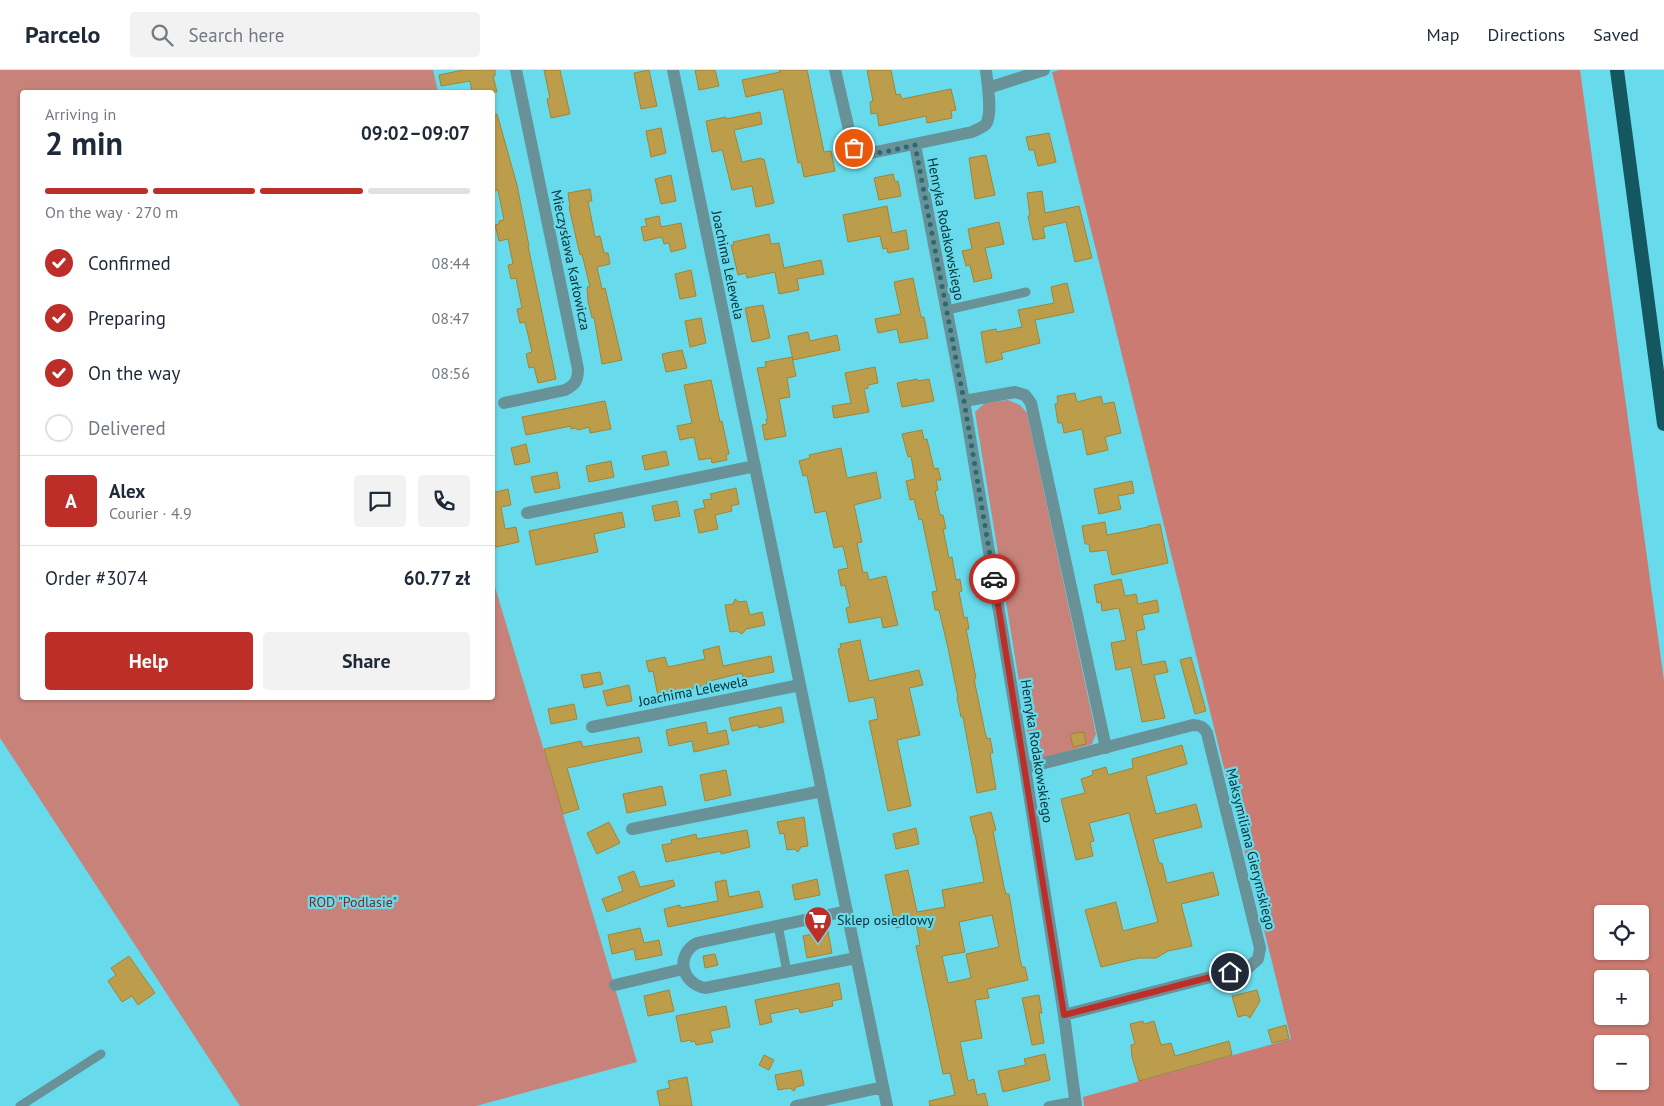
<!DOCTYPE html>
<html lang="en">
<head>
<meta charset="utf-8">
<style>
  :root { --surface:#fff; --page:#f2f2f3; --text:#1f2937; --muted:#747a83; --line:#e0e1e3; --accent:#bc2e27 }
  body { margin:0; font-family:"PT Sans",sans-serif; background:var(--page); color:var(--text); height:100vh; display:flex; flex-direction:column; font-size:19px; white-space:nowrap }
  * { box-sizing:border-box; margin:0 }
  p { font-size:16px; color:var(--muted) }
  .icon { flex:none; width:28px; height:28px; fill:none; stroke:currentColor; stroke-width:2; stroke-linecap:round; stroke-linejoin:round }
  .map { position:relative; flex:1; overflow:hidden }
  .details { position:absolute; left:20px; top:20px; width:475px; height:610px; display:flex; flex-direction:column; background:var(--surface); border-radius:5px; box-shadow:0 1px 4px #0004 }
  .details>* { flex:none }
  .buttons { position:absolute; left:1594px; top:835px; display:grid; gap:10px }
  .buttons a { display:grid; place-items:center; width:55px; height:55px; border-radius:5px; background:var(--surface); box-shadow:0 1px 4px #0004; font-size:25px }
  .pin { position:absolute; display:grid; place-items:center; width:42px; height:42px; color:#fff; margin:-21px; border:2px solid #fff; border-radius:50%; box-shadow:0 1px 5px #0007 }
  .courier { position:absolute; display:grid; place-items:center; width:50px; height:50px; margin:-25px; border:4px solid #bc2e27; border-radius:50%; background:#fff; color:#222; box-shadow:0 1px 6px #0007 }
  .summary em { font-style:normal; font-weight:700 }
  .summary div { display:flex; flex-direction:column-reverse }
  .summary { display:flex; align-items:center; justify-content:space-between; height:85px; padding:0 25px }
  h1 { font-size:32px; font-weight:700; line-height:38px }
  .bar { display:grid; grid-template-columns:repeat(4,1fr); gap:8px 5px; align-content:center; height:60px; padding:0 25px }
  .bar i { height:6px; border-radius:4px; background:var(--line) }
  .bar .on { background:var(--accent) }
  .bar p { grid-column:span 4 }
  .line { display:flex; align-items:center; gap:12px; padding:0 25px; border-top:1px solid var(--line) }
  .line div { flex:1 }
  .round { display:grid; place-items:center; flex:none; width:52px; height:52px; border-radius:5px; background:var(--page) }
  ol { padding:0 25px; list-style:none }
  li { display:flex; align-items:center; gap:15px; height:55px }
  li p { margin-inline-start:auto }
  li .icon { padding:5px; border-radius:50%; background:var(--accent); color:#fff; stroke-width:4 }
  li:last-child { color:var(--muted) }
  li i { width:28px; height:28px; border:2px solid var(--line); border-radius:50% }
  .button { display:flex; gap:10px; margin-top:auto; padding:10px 25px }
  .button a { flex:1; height:58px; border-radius:5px; background:var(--accent); color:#fff; font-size:20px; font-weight:700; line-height:58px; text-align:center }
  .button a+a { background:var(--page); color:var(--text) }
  header { display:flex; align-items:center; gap:30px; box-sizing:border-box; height:70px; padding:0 25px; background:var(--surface); border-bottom:1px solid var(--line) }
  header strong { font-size:24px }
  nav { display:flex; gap:28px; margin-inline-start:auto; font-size:18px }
  .search { width:350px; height:45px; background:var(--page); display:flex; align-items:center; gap:12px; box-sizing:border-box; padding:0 18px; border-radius:5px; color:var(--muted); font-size:19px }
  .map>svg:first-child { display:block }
  .green { fill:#c7837a }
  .forest { fill:#cb7b71; fill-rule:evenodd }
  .building { fill:#bc9d4c; stroke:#a38432; fill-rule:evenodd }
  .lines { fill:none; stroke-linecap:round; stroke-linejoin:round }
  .service { stroke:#699198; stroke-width:9 }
  .minor { stroke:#699198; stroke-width:12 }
  .trunk { stroke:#155760; stroke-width:14 }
  .done { stroke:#296a73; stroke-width:5; stroke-dasharray:0 9 }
  .route { stroke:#bc2e27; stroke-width:6 }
  .labels { text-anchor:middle; stroke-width:4.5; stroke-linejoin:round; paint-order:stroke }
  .street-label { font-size:14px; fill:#072e33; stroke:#67daeb }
  .park-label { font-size:14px; fill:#872821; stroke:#67daeb }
  .poi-label { font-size:14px; fill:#072e33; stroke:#67daeb; text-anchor:start }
</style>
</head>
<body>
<header>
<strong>Parcelo</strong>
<div class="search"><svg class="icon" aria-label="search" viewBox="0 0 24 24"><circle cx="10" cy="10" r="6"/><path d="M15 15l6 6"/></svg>Search here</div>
<nav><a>Map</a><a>Directions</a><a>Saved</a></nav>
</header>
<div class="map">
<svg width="1664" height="1036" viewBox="0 0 1664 1036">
  <rect width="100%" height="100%" fill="#67daeb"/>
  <path class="green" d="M0,0H433L438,22H22V628H492L493,510L637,992L476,1036H240L0,668Z
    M1008,330L1020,335L1027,343L1096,664L1092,674L1043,688L1034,686L1030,679L975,342L985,333Z"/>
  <path class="forest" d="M1060,0H1580L1664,611V1036H1084L1083,1027L1291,969L1052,2ZM1602,844H1640V881H1602ZM1602,909H1640V946H1602ZM1602,974H1640V1011H1602Z"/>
  <path class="building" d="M463,0H495V6H493L497,22H472L470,11L441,16L439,5Z
    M544,0H560L570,44L551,48L547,29L550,28Z
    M649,0L657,36L641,39L634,3Z
    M695,0H715L719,16L699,20Z
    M779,0H807L824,82L831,81L835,101L804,107L801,92L798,93L783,19L746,27L742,10L780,2Z
    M867,0H891L896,25L900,24L902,29L951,19L956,40L951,41L952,48L927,53L926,46L879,56L877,43L871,44L870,32L873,31Z
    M760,42L762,54L734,60L742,92L761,88V89H764L774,133L756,137L752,116L732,120L723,83L722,80L712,82L706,51L726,47V49Z
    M497,44L517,115L529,176H528L556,309L538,313L534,297L529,298L526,284L532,282L525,252L520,253L517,239L522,238L516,208L511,209L508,195L513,194L508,169L499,171L495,155L499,154V151L504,150L498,120L492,121V45Z
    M661,58L666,83L651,87L646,61Z
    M1049,63L1056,92L1038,96L1034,80H1029L1026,67Z
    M986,85L995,125L975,129L969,88Z
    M893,104L895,112L898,111L901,126L879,130L874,108Z
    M671,105L676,131L661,134L655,109Z
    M590,119L592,131H588L595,167L600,166L604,183H608L610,194L597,197L602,219L605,218L622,290L602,294L594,247L592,248L588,231L587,217H590L582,184L580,185L569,137H570L568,123Z
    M1042,121L1045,143L1079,136L1092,188L1075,192L1066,152L1043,157L1045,168L1033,170L1028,146H1030L1027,123Z
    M887,136L892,163L906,160L909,179L888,183L887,178L883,179L880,166L848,172L843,145Z
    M659,146L661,157L681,153L686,178L671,182L669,173L664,174L662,167L644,171L641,157L647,156L645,149Z
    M999,152L1004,174L985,178L992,208L974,212L970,195L966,196L962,181L972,179L968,159Z
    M769,164L771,174L779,173L784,198L821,190L824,204L797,209L799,220L779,224L775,202L747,208L746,203L738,205L731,175H734L733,172Z
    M691,200L696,226L680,229L675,204Z
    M913,208L921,247H924L928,268L900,273L897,259L878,263L875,249L901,244L894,212Z
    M1067,213L1074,242L1035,250L1040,273L1001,283L1003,289L986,293L981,262L996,259L997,262L1022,257L1018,240L1054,233L1051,217Z
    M763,235L770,268L752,272L745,238Z
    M701,248L706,273L690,277L685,251Z
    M808,262L810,271L837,265L840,280L793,290L788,266Z
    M682,280L687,298L666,302L662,284Z
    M792,287L796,306L787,308L790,327L779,329L786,366L765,370L762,355L767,354L766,349H768L757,298L766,297L765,292Z
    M875,297L878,313L868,315V318L864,319L869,342L834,348L832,336L851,333L845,303Z
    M917,309L918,311L929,309L934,331L902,337L897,313Z
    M711,310L720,352L722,351L729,384L726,385L727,390L712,393L711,388L699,390L694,367L680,370L677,356L692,353L684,315Z
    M1075,323L1077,332L1101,326L1103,334L1114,332L1121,363L1105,367L1108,380L1087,385L1082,359L1064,363L1062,353H1058L1055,334L1058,333L1057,326Z
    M605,331L611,359L590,363L589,357L578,360L575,358L571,359V356L526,365L522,347Z
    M922,360L924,370L927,369L934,399L938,398L941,410H936L938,420L935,421L940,445H943L946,459H943L949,488L952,487L956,510L960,509L962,521L959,522L964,548L967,547L969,559H966L976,608L974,609L985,662L987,669L990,668L993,683H990L996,719L977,723L963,647H961L957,627H958L948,578L939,540H935L932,522L937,521L922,449L919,450L914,429L910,430L906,411L915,409L911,386L908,387L902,364Z
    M526,374L530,392L515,395L511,378Z
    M841,378L847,408L876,402L881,428L854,435L862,472L857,473L863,503L867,502L869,510L886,506L898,555L883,558L881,547L849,553L846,538L850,537L845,515L841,516L838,500L848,498L843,476L834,478L826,441L815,443L807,405L803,406L799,391L810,388L809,385Z
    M666,381L669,395L645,400L642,386Z
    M611,391L614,407L589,412L586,396Z
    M557,402L560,418L535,423L531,407Z
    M1132,411L1134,423L1118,426L1121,439L1099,444L1094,419Z
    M736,418L739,434L731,436L732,441L715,445L718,459L699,463L694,440L705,438L703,430L712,429L710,424Z
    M508,419L511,435L501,437L505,459L516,457L519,472L492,478V423Z
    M677,431L680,446L655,451L652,436Z
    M622,442L625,457L594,464L598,482L536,495L529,461Z
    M1105,452L1107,465L1148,457V456L1160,454L1168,493L1112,505L1107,480L1090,482L1089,474H1085L1082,456Z
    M1121,509L1125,526L1136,524L1138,534L1157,530L1159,542L1142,545L1145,559L1136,561L1142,595L1165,591L1168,602L1154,605L1165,648L1142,652L1131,597L1116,600L1111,573L1126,570L1119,538L1102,541L1101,532L1097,533L1094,515Z
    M735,529L739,532L746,531L750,545L762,542L765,555L746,559L742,564L737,561L730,562L725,535L733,534Z
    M860,570L869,611L919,600L923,615L909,618L920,665L897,670L911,736L888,741L869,651L878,649L874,627L849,632L838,579L841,578L840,574Z
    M719,576L723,596L771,586L774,602L743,608L742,603L706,612L707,614L698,617L658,626L653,601L649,602L646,591L665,587L668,597L705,589L703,580Z
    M1191,587L1206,641L1195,644L1180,590Z
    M600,602L603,614L584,618L581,605Z
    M629,615L632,631L607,636L603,621Z
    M574,634L577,649L551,654L548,639Z
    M781,637L784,652L759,658L758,655L732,661L729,648Z
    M706,652L708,664L726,660L729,674L694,682L692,671L669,676L666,660Z
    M1084,662L1086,674L1073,677L1070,664Z
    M639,667L642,682L567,698L579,739L563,744L544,679L581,671L583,677Z
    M1182,675L1187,694L1146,706L1156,744L1196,734L1202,757L1153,769L1159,793H1162L1167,813L1213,802L1219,825L1181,834L1192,876L1168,881L1156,888H1139L1101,897L1085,840L1116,832L1123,861L1158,852L1129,743L1089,753L1094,771L1090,772L1093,786L1076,790L1061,729L1085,723L1081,709L1093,705L1092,701L1106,697L1108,705L1133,698L1132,689Z
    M726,700L731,725L705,731L700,705Z
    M662,716L666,735L627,743L623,724Z
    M991,742L996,760L993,761L1004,817L1006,824H1009L1020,889L1022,897H1025L1028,910L987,919L989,928L975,930L982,968L960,972L968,1011L974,1009L977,1025L985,1023L988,1036H930L929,1031L955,1025L950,1003L943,1004L916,876L920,875L916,853L896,858L885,805L908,800L917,842L945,837L942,820L984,812L975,764H974L970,747ZM992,845L999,877L966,884L971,908L948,913L942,886L965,882L959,852Z
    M804,747L808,776L801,777L798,782L794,779L787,780L784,763L780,764L777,752Z
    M609,752L620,773L597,784L587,763Z
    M916,758L919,774L896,779L893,764Z
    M747,760L750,777L721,784V781L666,792L662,775L672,773L671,770L696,764L697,769Z
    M634,801L640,817L673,810L675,816L607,842L602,829L623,821L618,807Z
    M817,809L820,825L795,830L792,815Z
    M726,810L729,827L759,821L763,837L668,857L664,839L680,835V838L718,831L715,812Z
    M640,858L644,873L659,870L662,885L636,890L634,879L612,884L608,865Z
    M828,861L832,883L807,888L803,866Z
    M715,884L718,895L705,898L703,886Z
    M129,886L155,923L138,935L132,926L122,932L108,911L116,905L111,898Z
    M839,913L842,929L832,931L833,936L800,943L799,938L770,944L772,952L760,955L755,930Z
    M669,920L674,941L648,946L644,926Z
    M1257,920L1260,931L1250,948L1246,945L1238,947L1232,926Z
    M1039,925L1042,943H1039L1044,973L1032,975L1022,928Z
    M726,936L730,957L710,961L713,972L696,975L695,971L691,972V970L681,972L676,946Z
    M1143,951L1144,954L1154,951L1161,975L1171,973L1175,986L1229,971L1232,985L1139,1011L1132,987L1131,975L1135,974L1130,954Z
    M1286,955L1289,969L1272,973L1268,960Z
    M1045,984L1050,1010L1003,1022L998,1001L1026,995L1024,989Z
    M764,985L774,990L769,1000L759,995Z
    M801,1000L804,1015L796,1017L794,1021L790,1018L778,1020L775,1005Z
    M687,1007L692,1036H660L657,1021L670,1018L668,1011Z"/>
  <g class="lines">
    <path class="service" d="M947,240L1026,222
      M778,855L787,902
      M20,1036L101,984
      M1048,1036L1075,1031"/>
    <path class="minor" d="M673,0L887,1036
      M835,0L852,73L857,81L866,84L972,62C976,60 982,58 986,54C993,43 987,13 986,0
      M988,18L1044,0
      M915,75L964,331L1025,698L1064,945L1076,1036
      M964,331L1015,322L1025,325L1031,333L1106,678
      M504,333L565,320C575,315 578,311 578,299L516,0
      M527,443L755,396
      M592,657L800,615
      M1025,698L1193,655C1200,655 1204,657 1207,663L1260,878L1258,889L1249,897L1064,945
      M632,759L822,721
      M847,841L697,873C675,885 681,913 705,918L856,888
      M615,915L683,899
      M796,1036L883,1017"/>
    <path class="trunk" d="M1617,0L1664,354"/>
  </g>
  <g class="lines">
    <path class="done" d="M854,78C866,90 899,78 915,75L964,331L994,509"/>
    <path class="route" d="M994,509L1064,945L1230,902"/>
  </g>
  <defs>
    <g id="supermarket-pin" transform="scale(1.4375)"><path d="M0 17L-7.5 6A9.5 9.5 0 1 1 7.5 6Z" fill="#bc2e27" stroke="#67daeb"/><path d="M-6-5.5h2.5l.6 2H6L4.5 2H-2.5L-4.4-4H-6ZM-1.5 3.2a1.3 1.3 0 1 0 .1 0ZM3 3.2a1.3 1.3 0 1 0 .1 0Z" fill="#fff"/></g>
  </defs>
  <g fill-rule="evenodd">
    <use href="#supermarket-pin" x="818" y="850"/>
  </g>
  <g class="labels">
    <g class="street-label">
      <text transform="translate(946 159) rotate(79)" y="5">Henryka Rodakowskiego</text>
      <text transform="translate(571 190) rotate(78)" y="5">Mieczysława Karłowicza</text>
      <text transform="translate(728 195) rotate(78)" y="5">Joachima Lelewela</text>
      <text transform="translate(693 621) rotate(-11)" y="5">Joachima Lelewela</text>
      <text transform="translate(1037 681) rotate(81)" y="5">Henryka Rodakowskiego</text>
      <text transform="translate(1251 779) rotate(76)" y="5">Maksymiliana Gierymskiego</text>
    </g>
    <g class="park-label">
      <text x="353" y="837">ROD "Podlasie"</text>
    </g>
    <g class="poi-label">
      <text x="837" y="855">Sklep osiedlowy</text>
    </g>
  </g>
</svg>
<div class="buttons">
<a><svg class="icon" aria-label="locate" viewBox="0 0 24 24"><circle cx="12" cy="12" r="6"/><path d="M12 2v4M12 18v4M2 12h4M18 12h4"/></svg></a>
<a>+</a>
<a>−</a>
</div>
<div class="pin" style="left:854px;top:78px;background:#ea580c"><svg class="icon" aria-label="bag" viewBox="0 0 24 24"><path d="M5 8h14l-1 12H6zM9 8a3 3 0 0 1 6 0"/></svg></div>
<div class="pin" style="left:1230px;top:902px;background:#1f2937"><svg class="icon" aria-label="home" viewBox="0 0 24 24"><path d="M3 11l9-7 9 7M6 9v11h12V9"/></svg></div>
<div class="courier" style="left:994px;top:509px"><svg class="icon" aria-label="car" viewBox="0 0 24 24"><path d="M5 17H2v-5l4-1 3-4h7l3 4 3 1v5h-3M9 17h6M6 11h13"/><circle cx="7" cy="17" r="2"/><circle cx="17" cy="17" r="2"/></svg></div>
<section class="details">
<div class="summary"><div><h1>2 min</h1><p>Arriving in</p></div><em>09:02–09:07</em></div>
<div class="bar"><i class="on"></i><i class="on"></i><i class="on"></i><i></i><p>On the way · 270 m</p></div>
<ol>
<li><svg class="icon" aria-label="check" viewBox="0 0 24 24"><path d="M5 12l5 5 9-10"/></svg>Confirmed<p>08:44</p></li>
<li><svg class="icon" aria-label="check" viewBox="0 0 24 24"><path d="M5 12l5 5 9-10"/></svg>Preparing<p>08:47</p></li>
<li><svg class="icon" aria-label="check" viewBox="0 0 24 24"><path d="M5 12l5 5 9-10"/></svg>On the way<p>08:56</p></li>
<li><i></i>Delivered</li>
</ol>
<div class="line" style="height:90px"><b class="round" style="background:var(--accent);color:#fff">A</b><div><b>Alex</b><p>Courier · 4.9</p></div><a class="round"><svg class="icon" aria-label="chat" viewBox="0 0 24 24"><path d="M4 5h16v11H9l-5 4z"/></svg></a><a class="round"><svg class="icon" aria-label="phone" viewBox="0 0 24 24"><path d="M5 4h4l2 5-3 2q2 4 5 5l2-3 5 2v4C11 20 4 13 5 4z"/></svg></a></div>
<div class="line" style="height:65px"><div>Order #3074</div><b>60.77 zł</b></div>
<div class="button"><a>Help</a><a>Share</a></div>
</section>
</div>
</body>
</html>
